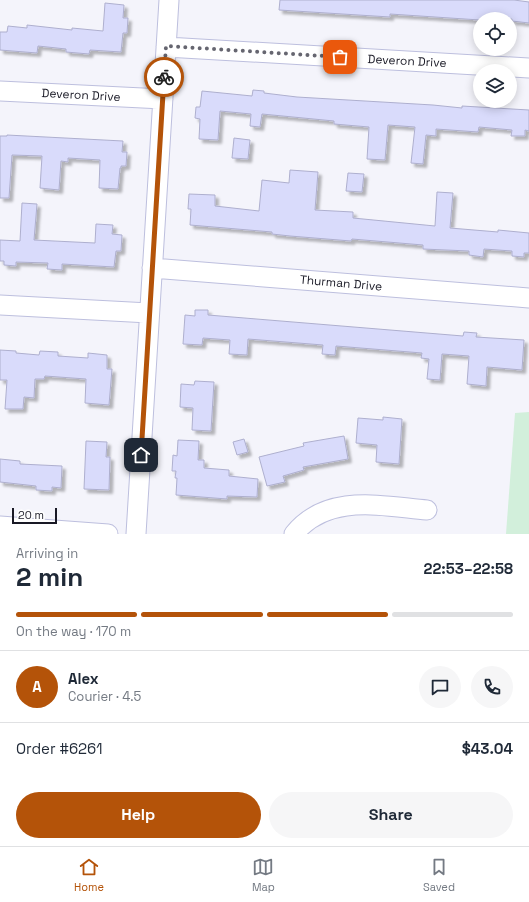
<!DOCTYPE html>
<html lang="en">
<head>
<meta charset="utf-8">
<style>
  :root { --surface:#fff; --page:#f6f6f7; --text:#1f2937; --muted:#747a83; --line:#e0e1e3; --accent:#b45309 }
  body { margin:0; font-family:"Space Grotesk",sans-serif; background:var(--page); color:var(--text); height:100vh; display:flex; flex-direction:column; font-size:15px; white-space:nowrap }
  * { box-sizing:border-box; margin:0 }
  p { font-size:13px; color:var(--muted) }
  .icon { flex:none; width:22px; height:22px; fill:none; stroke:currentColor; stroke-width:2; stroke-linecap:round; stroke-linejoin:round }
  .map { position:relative; height:534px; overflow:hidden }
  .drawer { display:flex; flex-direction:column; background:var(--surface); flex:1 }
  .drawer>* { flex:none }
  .controls { position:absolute; left:473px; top:12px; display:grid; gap:8px }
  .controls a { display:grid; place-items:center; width:44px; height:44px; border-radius:50%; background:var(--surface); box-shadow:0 2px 10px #0003; font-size:20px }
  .scale { position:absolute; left:12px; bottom:10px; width:45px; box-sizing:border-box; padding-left:4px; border:2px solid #191925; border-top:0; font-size:11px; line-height:14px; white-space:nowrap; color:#191925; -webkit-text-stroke:3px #fff; paint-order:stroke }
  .pin { position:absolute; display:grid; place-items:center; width:34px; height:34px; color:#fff; margin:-17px; border-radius:8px; box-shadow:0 2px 6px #0006 }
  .courier { position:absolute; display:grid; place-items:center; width:40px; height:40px; margin:-20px; border:3px solid #b45309; border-radius:50%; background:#fff; color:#222; box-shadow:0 1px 5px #0007 }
  .overview em { font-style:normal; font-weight:700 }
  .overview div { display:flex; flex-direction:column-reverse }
  .overview { display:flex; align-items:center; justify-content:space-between; height:68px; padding:0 16px }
  h1 { font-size:26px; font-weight:700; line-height:30px }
  .bar { display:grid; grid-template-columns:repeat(4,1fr); gap:6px 4px; align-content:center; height:48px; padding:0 16px }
  .bar i { height:5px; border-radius:3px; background:var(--line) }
  .bar .selected { background:var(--accent) }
  .bar p { grid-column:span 4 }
  .line { display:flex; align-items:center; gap:10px; padding:0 16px; border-top:1px solid var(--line) }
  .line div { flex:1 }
  .round { display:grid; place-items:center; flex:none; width:42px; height:42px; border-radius:21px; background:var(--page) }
  .primary-button { display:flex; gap:8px; margin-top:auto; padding:8px 16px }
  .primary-button a { flex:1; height:46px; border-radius:24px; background:var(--accent); color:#fff; font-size:16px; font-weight:700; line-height:46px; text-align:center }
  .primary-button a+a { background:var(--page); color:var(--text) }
  .menu { display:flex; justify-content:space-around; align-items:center; height:56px; border-top:1px solid var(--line); background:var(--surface); font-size:11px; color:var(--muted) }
  .menu a { display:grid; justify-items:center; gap:2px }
  .menu .selected { color:var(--accent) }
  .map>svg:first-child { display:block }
  .green { fill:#d2efdb }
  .building { fill:#d9dbfb; stroke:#aeafce; filter:url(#shadow) }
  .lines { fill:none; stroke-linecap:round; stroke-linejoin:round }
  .minor-casing { stroke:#bdbfde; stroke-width:21 }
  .minor { stroke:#fff; stroke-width:19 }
  .done { stroke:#666670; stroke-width:4; stroke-dasharray:0 7.2 }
  .route { stroke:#b45309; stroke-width:5 }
  .labels { text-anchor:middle; stroke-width:3.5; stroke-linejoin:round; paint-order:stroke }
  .street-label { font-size:12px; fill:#191925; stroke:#fff }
</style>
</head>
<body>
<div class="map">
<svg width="529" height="534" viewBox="0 0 529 534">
  <defs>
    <filter id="shadow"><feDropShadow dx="3.5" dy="3.5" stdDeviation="1" flood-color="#0004"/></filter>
  </defs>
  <rect width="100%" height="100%" fill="#f4f4fb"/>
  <path class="green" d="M529,412V534H506L515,413Z"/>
  <path class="building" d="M280,0H514L529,2V23L512,21V19L480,20L390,14V17L279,10Z
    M105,3L124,5L123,18H128L127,33H123L121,52L90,50L89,54L66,52V49L38,46L37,53L0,50V32H7L8,26L27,28V25L72,30V28L103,31Z
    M253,90L264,91V93L297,97L433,105L462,108V106L529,110V131L525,130V136H511L512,130L479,127L478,132L436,129V136L426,135L423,164L411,163L415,127L388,125L385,160L367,159L369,127L334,124V121L262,114L260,127L250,126L251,114L220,111L218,140L199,139L200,119L195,118L196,107H200L202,91L252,96Z
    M7,135L123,141L122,152H127L126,166H121V168H120L118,189L99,188L100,160L68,158V162L61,161L59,190L40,188L42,156L12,155L9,198H0V136H7Z
    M234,138L250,140L248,159L232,158Z
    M290,170L318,172L315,210L353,212V218L435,226L437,192L453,193L450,228L498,232V230L529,233V253H524V257L512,256V251L484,249L483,257L469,255V251L423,249V245L352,239L351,241L290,236L272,234V232L190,225L191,209H188L189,194L215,195V206L259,211L262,180L289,183Z
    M348,173L364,174L362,192L346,191Z
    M22,203L37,204L34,240L95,243L96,224L113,225L112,234L122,235L121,251H116L114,267L62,264V270L47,269L48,263L16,262V266L4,265V261H0V240L20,241Z
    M195,310H208V315L463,336L464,332L477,333L476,337L524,340L522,370L487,367L486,386L467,384L469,356L442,354L440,380L427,379L429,359L421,358L422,353L336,346L335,355L322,354L323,345L248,339L247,355L229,354L230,340L203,338L202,345L183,344L185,315L195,316Z
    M0,350L16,351V353L39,355L40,351L58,352V356L88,358V353L107,355V369H112L109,405L85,403L86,379L45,376L44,379H35L34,398L24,397L23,409H5L7,380H0Z
    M195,381L214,382L211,431L192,430L193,408L180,407L181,384L194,385Z
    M383,417L402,419L399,464L376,462L377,445L356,443L358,418L383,420Z
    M344,436L348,459L303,467L304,470L283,476L285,482L267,486L259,457L304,446L303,443Z
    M244,439L248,452L237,455L233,442Z
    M178,440L199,441L198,460H204V468L229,470V476L258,479L257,497L227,496V499L176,495L177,478H175L176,471H172L173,455L177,456Z
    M86,441L107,442L106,457H110L109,490L84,489Z
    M0,459L20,461V464L62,466L61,488L52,487V491L36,490V486L0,482Z"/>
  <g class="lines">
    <g class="minor-casing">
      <path id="minor" d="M166,47L529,68
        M0,91L163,99
        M152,268L529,298
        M0,305L149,313
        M0,526L108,534
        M136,534L169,0
        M294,534C327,493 381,506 427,510"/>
    </g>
    <use href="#minor" class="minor"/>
  </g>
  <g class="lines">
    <path class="done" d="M164,77L166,46L340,57"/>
    <path class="route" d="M141,455L164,77"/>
  </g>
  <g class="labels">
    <g class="street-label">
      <text transform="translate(407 61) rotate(3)" y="4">Deveron Drive</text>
      <text transform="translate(81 95) rotate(3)" y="4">Deveron Drive</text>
      <text transform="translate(341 283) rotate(5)" y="4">Thurman Drive</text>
    </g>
  </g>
</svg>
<div class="controls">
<a><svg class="icon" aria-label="locate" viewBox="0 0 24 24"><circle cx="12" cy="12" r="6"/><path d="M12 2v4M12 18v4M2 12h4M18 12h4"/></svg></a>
<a><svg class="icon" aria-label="layers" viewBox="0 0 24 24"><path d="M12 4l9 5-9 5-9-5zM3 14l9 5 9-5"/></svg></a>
</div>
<div class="scale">20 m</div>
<div class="pin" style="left:340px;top:57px;background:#ea580c"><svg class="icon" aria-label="bag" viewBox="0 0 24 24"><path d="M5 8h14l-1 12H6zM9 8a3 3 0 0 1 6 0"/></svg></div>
<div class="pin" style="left:141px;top:455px;background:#1f2937"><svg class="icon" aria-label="home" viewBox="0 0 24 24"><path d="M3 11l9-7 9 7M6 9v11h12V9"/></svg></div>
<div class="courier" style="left:164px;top:77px"><svg class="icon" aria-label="bike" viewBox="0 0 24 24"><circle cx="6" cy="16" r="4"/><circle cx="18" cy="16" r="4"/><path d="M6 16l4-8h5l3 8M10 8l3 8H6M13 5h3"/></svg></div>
</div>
<section class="drawer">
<div class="overview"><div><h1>2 min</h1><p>Arriving in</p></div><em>22:53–22:58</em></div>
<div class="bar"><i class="selected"></i><i class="selected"></i><i class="selected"></i><i></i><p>On the way · 170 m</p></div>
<div class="line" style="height:72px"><b class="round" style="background:var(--accent);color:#fff">A</b><div><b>Alex</b><p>Courier · 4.5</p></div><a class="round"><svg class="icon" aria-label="chat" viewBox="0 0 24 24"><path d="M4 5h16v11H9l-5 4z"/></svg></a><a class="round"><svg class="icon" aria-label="phone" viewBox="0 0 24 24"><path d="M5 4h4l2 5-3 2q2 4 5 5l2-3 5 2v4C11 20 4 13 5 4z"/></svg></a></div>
<div class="line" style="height:52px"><div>Order #6261</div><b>$43.04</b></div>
<div class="primary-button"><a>Help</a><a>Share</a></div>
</section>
<nav class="menu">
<a class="selected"><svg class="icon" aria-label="home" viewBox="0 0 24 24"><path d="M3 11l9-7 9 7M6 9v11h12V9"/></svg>Home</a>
<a><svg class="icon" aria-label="map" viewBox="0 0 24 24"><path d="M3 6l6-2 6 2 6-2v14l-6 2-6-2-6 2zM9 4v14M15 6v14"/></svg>Map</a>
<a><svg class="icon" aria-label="saved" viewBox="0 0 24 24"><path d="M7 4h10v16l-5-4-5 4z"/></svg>Saved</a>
</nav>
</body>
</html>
